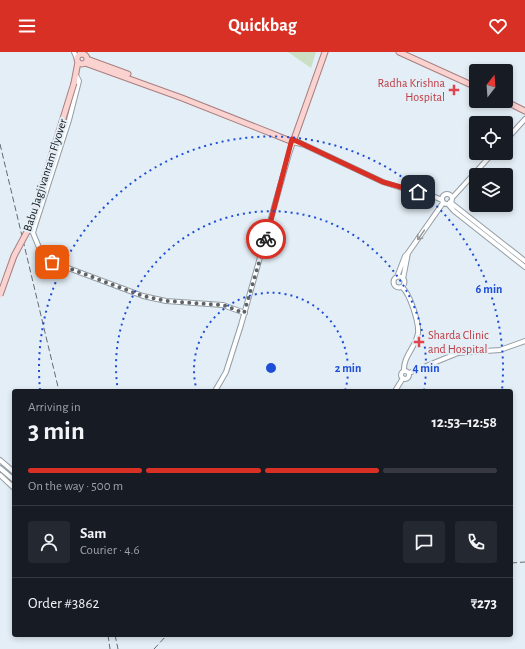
<!DOCTYPE html>
<html lang="en">
<head>
<meta charset="utf-8">
<style>
  :root { --surface:#171b24; --page:#242831; --text:#f1f3f6; --muted:#9ea1a6; --line:#363941; --accent:#d93025 }
  body { margin:0; font-family:"Alegreya Sans",sans-serif; background:var(--page); color:var(--text); height:100vh; display:flex; flex-direction:column; font-size:15px; white-space:nowrap }
  * { box-sizing:border-box; margin:0 }
  p { font-size:13px; color:var(--muted) }
  .icon { flex:none; width:22px; height:22px; fill:none; stroke:currentColor; stroke-width:2; stroke-linecap:round; stroke-linejoin:round }
  .map { position:relative; flex:1; overflow:hidden }
  .panel { position:absolute; left:12px; top:337px; width:501px; height:248px; display:flex; flex-direction:column; background:var(--surface); border-radius:4px; box-shadow:0 2px 6px #0003 }
  .panel>* { flex:none }
  .needle { width:26px; rotate:17deg }
  .fabs { position:absolute; left:469px; top:12px; display:grid; gap:8px }
  .fabs a { display:grid; place-items:center; width:44px; height:44px; border-radius:4px; background:var(--surface); box-shadow:0 2px 6px #0003; font-size:20px }
  .pin { position:absolute; display:grid; place-items:center; width:34px; height:34px; color:#fff; margin:-17px; border-radius:8px; box-shadow:0 2px 6px #0006 }
  .courier { position:absolute; display:grid; place-items:center; width:40px; height:40px; margin:-20px; border:3px solid #d93025; border-radius:50%; background:#fff; color:#222; box-shadow:0 1px 5px #0007 }
  .head em { font-style:normal; font-weight:700 }
  .head div { display:flex; flex-direction:column-reverse }
  .head { display:flex; align-items:center; justify-content:space-between; height:68px; padding:0 16px }
  h1 { font-size:26px; font-weight:700; line-height:30px }
  .bar { display:grid; grid-template-columns:repeat(4,1fr); gap:6px 4px; align-content:center; height:48px; padding:0 16px }
  .bar i { height:5px; border-radius:3px; background:var(--line) }
  .bar .on { background:var(--accent) }
  .bar p { grid-column:span 4 }
  .line { display:flex; align-items:center; gap:10px; padding:0 16px; border-top:1px solid var(--line) }
  .line div { flex:1 }
  .round { display:grid; place-items:center; flex:none; width:42px; height:42px; border-radius:4px; background:var(--page) }
  header { display:flex; justify-content:space-between; align-items:center; height:52px; padding:0 16px; background:var(--accent); color:#fff; font-size:18px; font-weight:700 }
  .map>svg:first-child { display:block }
  .park { fill:#cadfc3 }
  .lines { fill:none; stroke-linecap:round; stroke-linejoin:round }
  .minor-casing { stroke:#939da4; stroke-width:6 }
  .major-casing { stroke:#a87f7e; stroke-width:7 }
  .minor { stroke:#fff; stroke-width:4 }
  .major { stroke:#fad3d1; stroke-width:5 }
  .rail { stroke:#646b70; stroke-width:1; stroke-dasharray:6 3; stroke-linecap:butt }
  .major-bridge-casing { stroke:#a87f7e; stroke-width:7; stroke-linecap:butt }
  .major-bridge { stroke:#fad3d1; stroke-width:5 }
  .oneway { stroke:#959798 }
  .done { stroke:#5d6368; stroke-width:4; stroke-dasharray:0 7.2 }
  .route { stroke:#d93025; stroke-width:5 }
  .ring { fill:none; stroke:#1d4ed8; stroke-width:2; stroke-dasharray:2 4 }
  .health-dot { fill:#e0444e; stroke:#e4eef6; stroke-width:1.5 }
  .labels { text-anchor:middle; stroke-width:4; stroke-linejoin:round; paint-order:stroke }
  .health-label { font-size:12px; fill:#be3a42; stroke:#e4eef6; text-anchor:end }
  .street-label { font-size:12px; fill:#14181b; stroke:#e4eef6 }
  .centre { fill:#1d4ed8; stroke:#e4eef6; stroke-width:2 }
  .ring-label { font-size:12px; text-anchor:middle; font-weight:bold; fill:#1d4ed8; stroke:#e4eef6; stroke-width:4; stroke-linejoin:round; paint-order:stroke }
</style>
</head>
<body>
<header><svg class="icon" aria-label="menu" viewBox="0 0 24 24"><path d="M4 6h16M4 12h16M4 18h16"/></svg>Quickbag<svg class="icon" aria-label="heart" viewBox="0 0 24 24"><path d="M12 20l-8-8c-3-5 5-10 8-4 3-6 11-1 8 4z"/></svg></header>
<div class="map">
<svg width="525" height="597" viewBox="0 0 525 597">
  <rect width="100%" height="100%" fill="#e4eef6"/>
  <path class="park" d="M288,0H316L311,16Z"/>
  <g class="lines">
    <g class="minor-casing">
      <path id="minor" d="M74,0L77,7
        M80,0L81,2
        M76,23L79,29L69,68L34,177L33,181L43,205L52,210L143,244L166,249L223,253L245,261
        M294,88L383,130L408,138L428,142L442,148
        M506,88L525,67
        M442 147a5 5 0 1 1 10 0a5 5 0 1 1-10 0Z
        M452,146L493,101
        M450,150L525,209
        M448,152L454,159L525,215
        M393.5 230a5.5 5.5 0 1 1 11 0a5.5 5.5 0 1 1-11 0Z
        M397,225L405,204L408,201
        M403,227L408,201L443,151
        M402,235C410,242 419,270 418,281C416,295 403,304 404,319
        M401 323a4 4 0 1 1 8 0a4 4 0 1 1-8 0Z
        M409,321L458,301L500,298L525,289
        M215,339L226,320L241,273L289,102L293,90L305,93
        M395,339L403,326
        M0,408L14,420
        M0,416L14,428
        M0,423L14,436"/>
    </g>
    <g class="major-casing">
      <path id="major" d="M399,0L476,35
        M77 7a5 5 0 1 1 10 0a5 5 0 1 1-10 0Z
        M87,7L128,22
        M85,11L182,46L293,90L325,0
        M74,31L78,10
        M505,49L525,59"/>
    </g>
    <use href="#minor" class="minor"/>
    <use href="#major" class="major"/>
    <path class="rail" d="M0,92L59,339
      M511,511L525,510
      M108,583L110,597
      M115,583L118,597
      M154,597L167,583"/>
    <g class="major-bridge-casing">
      <path id="major-bridge" d="M0,243L14,204L29,176L74,31"/>
    </g>
    <use href="#major-bridge" class="major-bridge"/>
  </g>
  <defs><path id="oneway-shaft" d="M-6 0H5M1.5-3L5.5 0L1.5 3" fill="none" stroke-width="1.6" stroke-linecap="round" stroke-linejoin="round"/></defs>
  <use class="oneway" href="#oneway-shaft" transform="translate(421 183) rotate(125)"/>
  <g class="lines">
    <path class="done" d="M52,210L143,244L166,249L223,253L244,261L266,187"/>
    <path class="route" d="M266,187L292,87L383,130L418,140"/>
  </g>
  <g class="ring">
    <path d="M197 339A77 77 0 1 1 345 339"/>
    <path d="M118 339A155 155 0 1 1 424 339"/>
    <path d="M40 338A232 232 0 1 1 502 338"/>
  </g>
  <g class="health-dot">
    <path d="M452 32h4v4h4v4h-4v4h-4v-4h-4v-4h4z"/>
    <path d="M417 284h4v4h4v4h-4v4h-4v-4h-4v-4h4z"/>
  </g>
  <g class="labels">
    <g class="health-label">
      <text x="445" y="35">Radha Krishna<tspan x="445" dy="14">Hospital</tspan></text>
      <text x="428" y="287" text-anchor="start">Sharda Clinic<tspan x="428" dy="14">and Hospital</tspan></text>
    </g>
    <g class="street-label">
      <text transform="translate(45 123) rotate(-72)" y="4">Babu Jagjivanram Flyover</text>
    </g>
  </g>
  <circle cx="271" cy="316" r="6" class="centre"/>
  <g class="ring-label">
    <text x="489" y="241">6 min</text>
    <text x="348" y="320">2 min</text>
    <text x="426" y="320">4 min</text>
  </g>
</svg>
<div class="fabs">
<a><svg class="needle" viewBox="-14 -14 28 28"><path d="M0-13l5 13h-10z" fill="#e53935"/><path d="M0 13l5-13h-10z" fill="#9ea1a6"/></svg></a>
<a><svg class="icon" aria-label="locate" viewBox="0 0 24 24"><circle cx="12" cy="12" r="6"/><path d="M12 2v4M12 18v4M2 12h4M18 12h4"/></svg></a>
<a><svg class="icon" aria-label="layers" viewBox="0 0 24 24"><path d="M12 4l9 5-9 5-9-5zM3 14l9 5 9-5"/></svg></a>
</div>
<div class="pin" style="left:52px;top:210px;background:#ea580c"><svg class="icon" aria-label="bag" viewBox="0 0 24 24"><path d="M5 8h14l-1 12H6zM9 8a3 3 0 0 1 6 0"/></svg></div>
<div class="pin" style="left:418px;top:140px;background:#1f2937"><svg class="icon" aria-label="home" viewBox="0 0 24 24"><path d="M3 11l9-7 9 7M6 9v11h12V9"/></svg></div>
<div class="courier" style="left:266px;top:187px"><svg class="icon" aria-label="bike" viewBox="0 0 24 24"><circle cx="6" cy="16" r="4"/><circle cx="18" cy="16" r="4"/><path d="M6 16l4-8h5l3 8M10 8l3 8H6M13 5h3"/></svg></div>
<section class="panel">
<div class="head"><div><h1>3 min</h1><p>Arriving in</p></div><em>12:53–12:58</em></div>
<div class="bar"><i class="on"></i><i class="on"></i><i class="on"></i><i></i><p>On the way · 500 m</p></div>
<div class="line" style="height:72px"><a class="round"><svg class="icon" aria-label="person" viewBox="0 0 24 24"><circle cx="12" cy="8" r="4"/><path d="M4 21q1-7 8-7t8 7"/></svg></a><div><b>Sam</b><p>Courier · 4.6</p></div><a class="round"><svg class="icon" aria-label="chat" viewBox="0 0 24 24"><path d="M4 5h16v11H9l-5 4z"/></svg></a><a class="round"><svg class="icon" aria-label="phone" viewBox="0 0 24 24"><path d="M5 4h4l2 5-3 2q2 4 5 5l2-3 5 2v4C11 20 4 13 5 4z"/></svg></a></div>
<div class="line" style="height:52px"><div>Order #3862</div><b>₹273</b></div>
</section>
</div>
</body>
</html>
